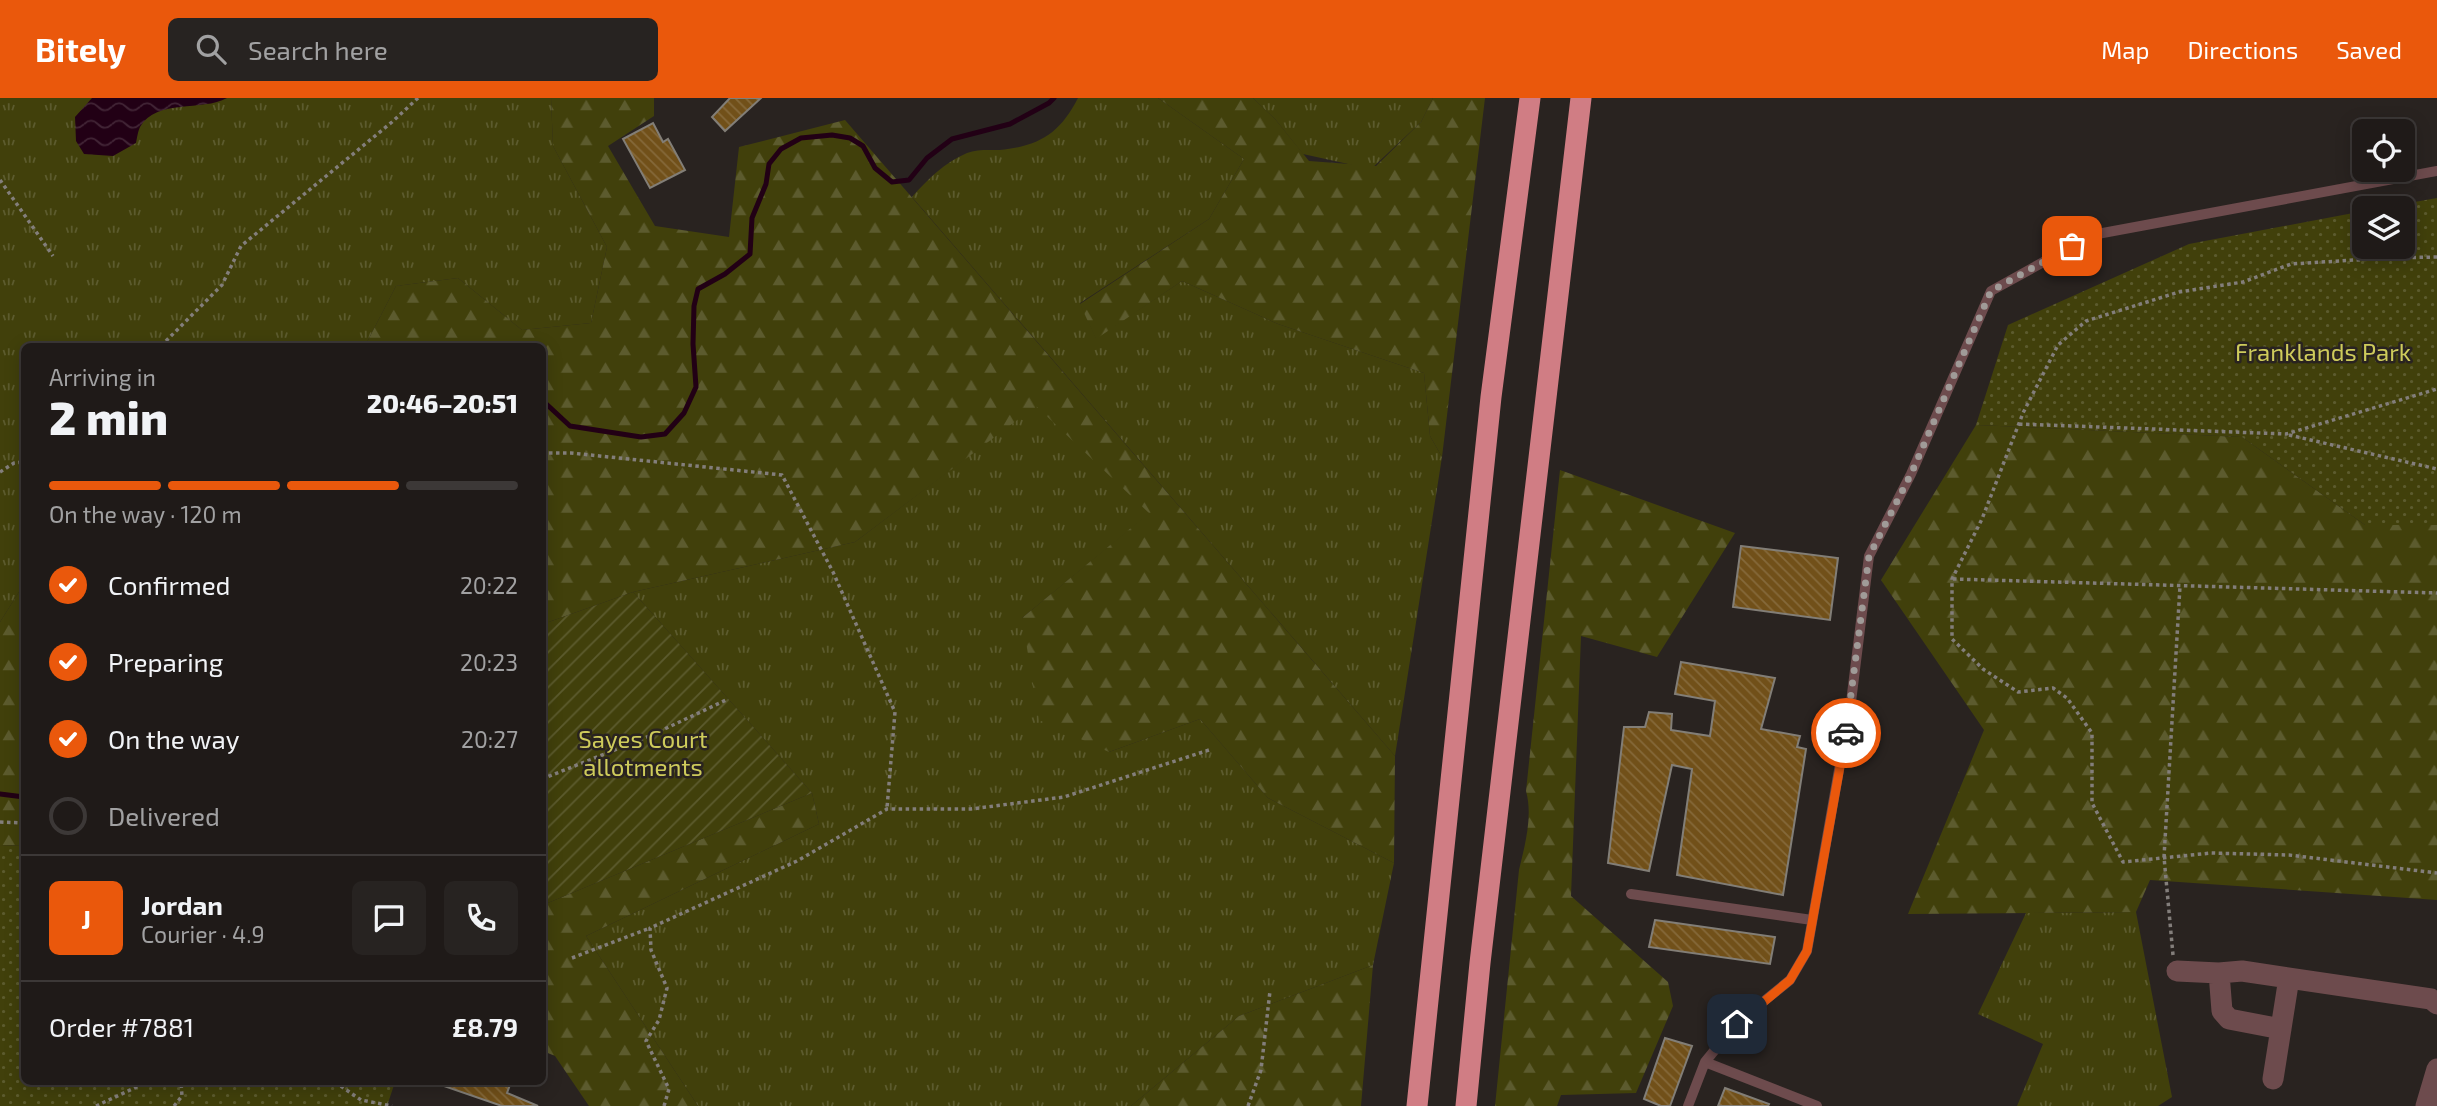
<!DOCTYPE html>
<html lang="en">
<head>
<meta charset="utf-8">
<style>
  :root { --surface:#1f1a18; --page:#272321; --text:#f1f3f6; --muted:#a1a1a2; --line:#3c3837; --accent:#ea580c }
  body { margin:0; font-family:"Exo 2",sans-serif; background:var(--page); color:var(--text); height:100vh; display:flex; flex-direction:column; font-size:26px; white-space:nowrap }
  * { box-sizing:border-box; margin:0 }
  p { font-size:23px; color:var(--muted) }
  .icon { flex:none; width:38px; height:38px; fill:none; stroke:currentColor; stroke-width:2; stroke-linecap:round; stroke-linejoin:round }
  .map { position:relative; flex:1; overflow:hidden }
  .side { position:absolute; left:21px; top:245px; width:525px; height:742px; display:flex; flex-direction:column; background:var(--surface); border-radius:10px; box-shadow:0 4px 18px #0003,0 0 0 2px var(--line) }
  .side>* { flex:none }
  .buttons { position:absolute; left:2352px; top:21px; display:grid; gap:14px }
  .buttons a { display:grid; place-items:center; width:63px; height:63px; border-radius:10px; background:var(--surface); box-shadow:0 4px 18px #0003,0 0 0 2px var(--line); font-size:35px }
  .pin { position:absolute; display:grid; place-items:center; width:60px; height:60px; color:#fff; margin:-30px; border-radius:14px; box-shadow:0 4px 10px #0006 }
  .courier { position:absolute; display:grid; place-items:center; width:70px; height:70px; margin:-35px; border:5px solid #ea580c; border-radius:50%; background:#fff; color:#222; box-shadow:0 2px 9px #0007 }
  .headline em { font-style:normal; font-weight:800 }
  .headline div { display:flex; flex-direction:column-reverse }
  .headline { display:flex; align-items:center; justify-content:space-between; height:119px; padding:0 28px }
  h1 { font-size:46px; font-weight:800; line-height:52px }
  .bar { display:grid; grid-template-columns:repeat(4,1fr); gap:10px 7px; align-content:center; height:84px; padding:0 28px }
  .bar i { height:9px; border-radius:5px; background:var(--line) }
  .bar .selected { background:var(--accent) }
  .bar p { grid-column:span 4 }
  .line { display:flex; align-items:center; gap:18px; padding:0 28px; border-top:2px solid var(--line) }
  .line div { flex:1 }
  .round { display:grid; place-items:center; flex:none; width:74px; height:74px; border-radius:10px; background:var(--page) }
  ol { padding:0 28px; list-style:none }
  li { display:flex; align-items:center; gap:21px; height:77px }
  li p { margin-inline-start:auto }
  li .icon { padding:7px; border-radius:50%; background:var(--accent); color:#fff; stroke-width:4 }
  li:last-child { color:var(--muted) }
  li i { width:38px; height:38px; border:4px solid var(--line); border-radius:50% }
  header { display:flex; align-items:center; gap:42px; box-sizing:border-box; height:98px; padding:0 35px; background:var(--accent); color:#fff }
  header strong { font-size:33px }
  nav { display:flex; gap:38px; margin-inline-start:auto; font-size:24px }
  .search { width:490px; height:63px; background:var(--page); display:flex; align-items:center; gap:18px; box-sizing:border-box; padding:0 24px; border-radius:10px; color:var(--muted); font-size:26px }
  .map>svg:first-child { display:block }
  .grass { fill:url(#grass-tufts) }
  .forest { fill:url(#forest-firs) }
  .park { fill:url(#park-dots) }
  .garden { fill:url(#garden-furrows) }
  .water { fill:url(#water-waves) }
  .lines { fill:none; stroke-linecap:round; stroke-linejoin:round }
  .stream { stroke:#220015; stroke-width:5 }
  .building { fill:url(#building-back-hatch); stroke:#827e77; stroke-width:2 }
  .path { stroke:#837e7b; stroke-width:3.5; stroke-dasharray:3.5 3.5; stroke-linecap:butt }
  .lane { stroke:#6d4b4d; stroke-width:10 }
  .street { stroke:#6d4b4d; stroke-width:21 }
  .highway { stroke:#d07d84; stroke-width:21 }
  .done { stroke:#a09b98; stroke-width:7; stroke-dasharray:0 12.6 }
  .route { stroke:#ea580c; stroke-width:9 }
  .labels { text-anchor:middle; stroke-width:5; stroke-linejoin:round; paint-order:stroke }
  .park-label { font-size:24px; fill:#cecb5b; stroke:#292320 }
</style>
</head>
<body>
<header>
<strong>Bitely</strong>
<div class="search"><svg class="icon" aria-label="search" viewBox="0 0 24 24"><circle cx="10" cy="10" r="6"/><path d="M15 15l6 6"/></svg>Search here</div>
<nav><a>Map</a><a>Directions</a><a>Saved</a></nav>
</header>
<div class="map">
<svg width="2437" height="1008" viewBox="0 0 2437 1008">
  <defs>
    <pattern id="grass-tufts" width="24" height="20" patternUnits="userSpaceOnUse" patternTransform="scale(1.75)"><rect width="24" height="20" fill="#41400b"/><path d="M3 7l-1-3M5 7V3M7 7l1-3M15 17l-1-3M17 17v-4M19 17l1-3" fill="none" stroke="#5c5b2e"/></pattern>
    <pattern id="forest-firs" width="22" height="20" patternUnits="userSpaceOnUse" patternTransform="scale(1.75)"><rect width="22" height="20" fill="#41400b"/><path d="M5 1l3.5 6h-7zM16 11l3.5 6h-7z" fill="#5c5b2e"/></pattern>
    <pattern id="park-dots" width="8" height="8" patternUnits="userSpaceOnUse" patternTransform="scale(1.75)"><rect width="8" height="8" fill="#41400b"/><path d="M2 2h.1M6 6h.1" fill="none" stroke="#5c5b2e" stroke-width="1.8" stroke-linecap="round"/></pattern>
    <pattern id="garden-furrows" width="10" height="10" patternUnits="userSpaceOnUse" patternTransform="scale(1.75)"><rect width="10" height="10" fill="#41400b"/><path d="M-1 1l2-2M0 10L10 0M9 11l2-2" fill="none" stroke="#5c5b2e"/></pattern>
    <pattern id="water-waves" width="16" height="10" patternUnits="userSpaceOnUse" patternTransform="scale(1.75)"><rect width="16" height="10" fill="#220015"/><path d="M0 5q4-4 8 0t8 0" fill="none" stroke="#422536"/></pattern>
    <pattern id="building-back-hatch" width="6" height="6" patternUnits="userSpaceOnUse" patternTransform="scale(1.75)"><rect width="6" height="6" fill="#715019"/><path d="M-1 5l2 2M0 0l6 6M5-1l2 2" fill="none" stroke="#85693a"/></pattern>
  </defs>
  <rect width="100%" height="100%" fill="#292320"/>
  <path class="grass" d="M0,0H551L553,48L607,149L591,225L522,232L458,180L396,188L365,248H24V486L0,524Z
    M1078,0H1158L1244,61L1209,121L1080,205L1096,240L1182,183L1278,226L1424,275L1430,338L1442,359L1395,658L912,99C928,81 944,65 967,55C977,51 990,52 1000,52C1040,48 1060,35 1078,0Z
    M1253,0H1433L1421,24L1371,71L1303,56L1275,21Z
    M1036,307L1150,415L1022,520L1109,654L1200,621L1268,700L1394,765L1373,867L1239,918L1131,1008H698L586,838L819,726L812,695L633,494L855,444Z
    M2136,814L2172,999L2158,1008H2017L2043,946L1978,916L2026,815Z"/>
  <path class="forest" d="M551,0H654V18L608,48L655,128L729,139L739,49L845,22L1395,658L1394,765L1268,700L1200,621L1109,654L1039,622L1022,520L1149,415L1036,308L855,444L633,494L543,526L542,248H365L396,188L458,180L522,232L591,225L607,149L553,48Z
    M1158,0H1253L1275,21L1309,63L1376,68L1421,24L1433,0H1485L1442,359L1430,338L1424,275L1278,226L1182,183L1096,241L1080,206L1209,121L1244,61Z
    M1976,327L2242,339L2365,427H2437V802L2150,782L2136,814L1908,816L1984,632L1881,482Z
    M1560,372L1735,435L1657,559L1581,538L1571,798L1668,884L1673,908L1636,995L1561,997L1557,1008H1495L1519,772C1525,747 1533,718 1526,693Z
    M24,486V748L0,747V524Z
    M812,695L819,726L586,838L698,1008H589L555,958L543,953V807Z
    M1373,867L1361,1008H1131L1239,918Z"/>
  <path class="park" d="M2437,100V427H2365L2242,339L1976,327L2008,227L2189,146L2364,113V149H2403V110H2381Z
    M0,747L24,748V984H395L387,1008H0Z"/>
  <path class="garden" d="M633,494L812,695L543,807V526Z"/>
  <path class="water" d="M92,0H227C202,14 157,0 140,29C138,33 137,40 136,45L113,58L84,56L76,43L75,19Z"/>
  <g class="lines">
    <path class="stream" d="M542,302L570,328L641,339L665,336L684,315L696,289L693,246L694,208L698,191L725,176L750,156L752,120L766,86L769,66L781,51L801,40L832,37L850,40L863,48L875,70L892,84L909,82L927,60L952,41L1010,26L1049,5L1054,0
      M0,696L24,699"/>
  </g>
  <path class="building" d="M730,0H761L725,33L712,19Z
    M653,25L663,44L668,41L685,72L650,90L623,41Z
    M1741,448L1838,460L1830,522L1733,509Z
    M1681,564L1775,580L1761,631L1800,638L1797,649L1806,651L1783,797L1677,777L1692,671L1672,667L1649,773L1608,765L1624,629H1645L1649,614L1672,616L1671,632L1710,638L1715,603L1675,596Z
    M1655,822L1775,839L1770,866L1649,849Z
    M1665,940L1692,948L1670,1008H1661L1644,1001Z
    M439,984H511L507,995L538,1008H502L438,986Z
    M1725,990L1769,1006L1768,1008H1718Z"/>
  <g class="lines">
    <path class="path" d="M0,82L53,158
      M2437,159L2387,160L2291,166L2243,184L2179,194L2086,223L2058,247L2023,315L1982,421L1952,481V541L1983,571L2018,594L2053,590L2067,600L2092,635V705L2123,764L2211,755L2289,757L2437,775
      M161,248L222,187L241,148L392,24L418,0
      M2019,326L2286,336L2437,291
      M2289,337L2437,371
      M542,355H571L782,377L833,474L895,614L887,710
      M0,374L14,365L24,364
      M1953,481L2437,495
      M542,681L652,637L728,601
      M0,724L24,725
      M2173,857L2164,759L2180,488
      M572,860L650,830
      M335,984L361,1002L392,1008
      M96,1008L147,984
      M174,1008L182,998L181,984
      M664,1008L669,991L646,943L659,922L667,890L651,852L650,830L797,763L887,711H971L1064,699L1209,652
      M1248,1008L1261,972L1270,893"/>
    <path class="lane" d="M1631,796L1812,822
      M1705,964L1817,1008
      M1688,1008L1705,964L1736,926L1790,882L1807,853L1851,604L1869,458L1911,376L1991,193L2092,137L2437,73"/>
    <path class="street" d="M2177,873L2219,875L2242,873L2431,901L2437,906
      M2219,875L2222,913L2229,921L2281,931
      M2273,981L2289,880
      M2426,1008L2437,971"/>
    <path class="highway" d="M1417,1008L1491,299L1530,0
      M1466,1008L1480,865L1581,0"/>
  </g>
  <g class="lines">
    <path class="done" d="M1846,635L1869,458L1911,376L1991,193L2072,148"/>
    <path class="route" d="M1737,926L1790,882L1807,853L1846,635"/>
  </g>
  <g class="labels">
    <g class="park-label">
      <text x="2323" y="263">Franklands Park</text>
      <text x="643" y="650">Sayes Court<tspan x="643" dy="28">allotments</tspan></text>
    </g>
  </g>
</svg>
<div class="buttons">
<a><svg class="icon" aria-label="locate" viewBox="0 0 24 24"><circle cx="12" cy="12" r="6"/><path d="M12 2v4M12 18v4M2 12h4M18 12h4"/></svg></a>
<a><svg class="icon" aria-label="layers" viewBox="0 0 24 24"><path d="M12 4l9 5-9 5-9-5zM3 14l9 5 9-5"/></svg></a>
</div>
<div class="pin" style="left:2072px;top:148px;background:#ea580c"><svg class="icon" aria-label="bag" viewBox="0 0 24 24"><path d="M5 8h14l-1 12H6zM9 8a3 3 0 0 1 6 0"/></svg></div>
<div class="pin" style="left:1737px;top:926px;background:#1f2937"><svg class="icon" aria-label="home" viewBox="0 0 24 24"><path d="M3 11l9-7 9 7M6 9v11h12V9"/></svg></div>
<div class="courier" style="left:1846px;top:635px"><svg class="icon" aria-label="car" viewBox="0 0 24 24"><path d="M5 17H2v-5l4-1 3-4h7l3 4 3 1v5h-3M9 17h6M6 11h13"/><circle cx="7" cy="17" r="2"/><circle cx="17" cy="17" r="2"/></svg></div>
<section class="side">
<div class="headline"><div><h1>2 min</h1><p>Arriving in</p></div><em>20:46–20:51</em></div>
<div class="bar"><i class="selected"></i><i class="selected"></i><i class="selected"></i><i></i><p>On the way · 120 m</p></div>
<ol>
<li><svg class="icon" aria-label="check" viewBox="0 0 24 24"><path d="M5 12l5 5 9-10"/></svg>Confirmed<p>20:22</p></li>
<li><svg class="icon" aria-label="check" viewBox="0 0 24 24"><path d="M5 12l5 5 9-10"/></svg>Preparing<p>20:23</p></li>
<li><svg class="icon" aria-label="check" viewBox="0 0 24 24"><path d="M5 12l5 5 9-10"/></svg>On the way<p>20:27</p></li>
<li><i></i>Delivered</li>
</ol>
<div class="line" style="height:126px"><b class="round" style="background:var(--accent);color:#fff">J</b><div><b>Jordan</b><p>Courier · 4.9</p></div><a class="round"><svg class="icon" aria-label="chat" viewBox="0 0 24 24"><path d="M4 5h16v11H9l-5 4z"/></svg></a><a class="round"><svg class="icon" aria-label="phone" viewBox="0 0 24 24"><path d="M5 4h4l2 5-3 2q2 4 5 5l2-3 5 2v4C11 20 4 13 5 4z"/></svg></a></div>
<div class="line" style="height:91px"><div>Order #7881</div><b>£8.79</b></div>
</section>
</div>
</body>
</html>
